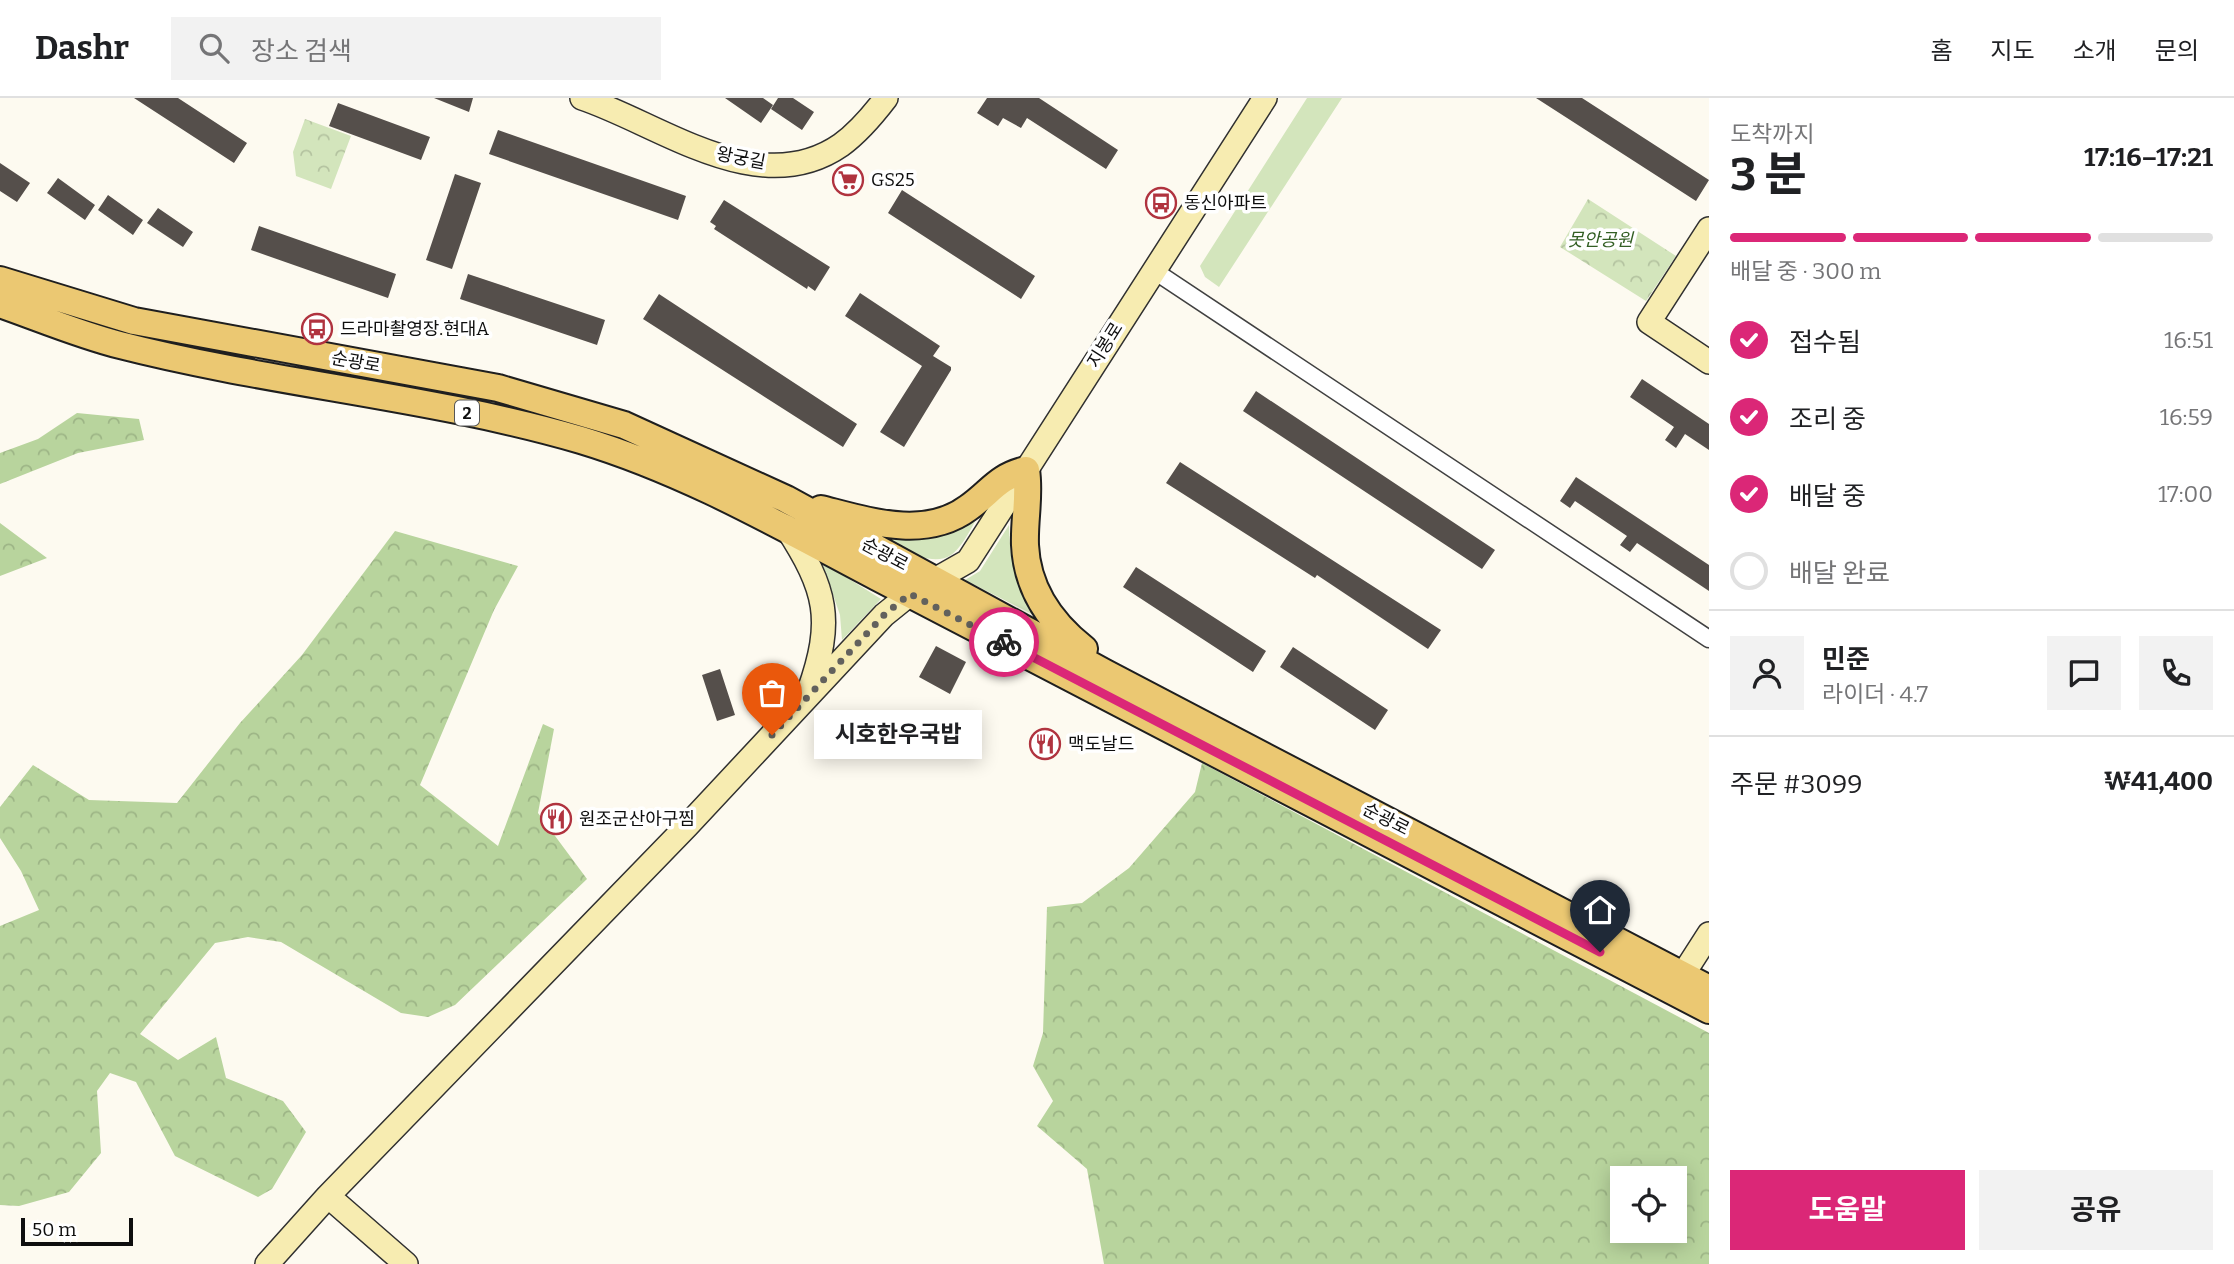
<!DOCTYPE html>
<html lang="ko">
<head>
<meta charset="utf-8">
<style>
  :root { --surface:#fff; --page:#f2f2f2; --text:#202124; --muted:#757577; --line:#e0e0e0; --accent:#db2777 }
  body { margin:0; font-family:Bitter,"Noto Sans KR",serif; background:var(--page); color:var(--text); height:100vh; display:flex; flex-direction:column; font-size:26px; white-space:nowrap }
  * { box-sizing:border-box; margin:0 }
  p { font-size:23px; color:var(--muted) }
  .icon { flex:none; width:38px; height:38px; fill:none; stroke:currentColor; stroke-width:2; stroke-linecap:round; stroke-linejoin:round }
  .map { position:relative; flex:1; overflow:hidden }
  .drawer { display:flex; flex-direction:column; background:var(--surface); width:525px }
  .drawer>* { flex:none }
  .tools { position:absolute; left:1610px; top:1068px; display:grid; gap:14px }
  .tools a { display:grid; place-items:center; width:77px; height:77px; border-radius:0px; background:var(--surface); box-shadow:0 4px 18px #0003; font-size:35px }
  .scale { position:absolute; left:21px; bottom:18px; width:112px; box-sizing:border-box; padding-left:7px; border:4px solid #0e0e0e; border-top:0; font-size:19px; line-height:24px; white-space:nowrap; color:#0e0e0e; -webkit-text-stroke:5px #fff; paint-order:stroke }
  .pin { position:absolute; display:grid; place-items:center; width:60px; height:60px; color:#fff; margin:-72px -30px; border-radius:50% 50% 50% 0; rotate:-45deg; box-shadow:0 0 7px #0007 }
  .pin .icon { rotate:45deg }
  .courier { position:absolute; display:grid; place-items:center; width:70px; height:70px; margin:-35px; border:5px solid #db2777; border-radius:50%; background:#fff; color:#222; box-shadow:0 2px 9px #0007 }
  .bubble { position:absolute; height:49px; border-radius:0px; background:var(--surface); box-shadow:0 4px 18px #0003; font-size:23px; font-weight:700; line-height:49px; text-align:center }
  .head em { font-style:normal; font-weight:700 }
  .head div { display:flex; flex-direction:column-reverse }
  .head { display:flex; align-items:center; justify-content:space-between; height:119px; padding:0 21px }
  h1 { font-size:46px; font-weight:700; line-height:52px }
  .bar { display:grid; grid-template-columns:repeat(4,1fr); gap:10px 7px; align-content:center; height:84px; padding:0 21px }
  .bar i { height:9px; border-radius:5px; background:var(--line) }
  .bar .on { background:var(--accent) }
  .bar p { grid-column:span 4 }
  .line { display:flex; align-items:center; gap:18px; padding:0 21px; border-top:2px solid var(--line) }
  .line div { flex:1 }
  .round { display:grid; place-items:center; flex:none; width:74px; height:74px; border-radius:0px; background:var(--page) }
  ol { padding:0 21px; list-style:none }
  li { display:flex; align-items:center; gap:21px; height:77px }
  li p { margin-inline-start:auto }
  li .icon { padding:7px; border-radius:50%; background:var(--accent); color:#fff; stroke-width:4 }
  li:last-child { color:var(--muted) }
  li i { width:38px; height:38px; border:4px solid var(--line); border-radius:50% }
  .action { display:flex; gap:14px; margin-top:auto; padding:14px 21px }
  .action a { flex:1; height:80px; border-radius:0px; background:var(--accent); color:#fff; font-size:28px; font-weight:700; line-height:80px; text-align:center }
  .action a+a { background:var(--page); color:var(--text) }
  header { display:flex; align-items:center; gap:42px; box-sizing:border-box; height:98px; padding:0 35px; background:var(--surface); border-bottom:2px solid var(--line) }
  header strong { font-size:33px }
  nav { display:flex; gap:38px; margin-inline-start:auto; font-size:24px }
  .search { width:490px; height:63px; background:var(--page); display:flex; align-items:center; gap:18px; box-sizing:border-box; padding:0 24px; border-radius:0px; color:var(--muted); font-size:26px }
  main { display:flex; flex:1; min-height:0 }
  .map>svg:first-child { display:block }
  .grass { fill:#d3e5bc }
  .forest { fill:url(#forest-crowns); fill-rule:evenodd }
  .park { fill:url(#park-crowns) }
  .building { fill:#554f4b }
  .lines { fill:none; stroke-linecap:round; stroke-linejoin:round }
  .street-casing { stroke:#414141; stroke-width:19 }
  .secondary-casing { stroke:#303030; stroke-width:26 }
  .primary-casing { stroke:#1f1f1f; stroke-width:30 }
  .street { stroke:#fff; stroke-width:16 }
  .secondary { stroke:#f7ecb1; stroke-width:23 }
  .primary { stroke:#ebc872; stroke-width:26 }
  .done { stroke:#62615d; stroke-width:7; stroke-dasharray:0 12.6 }
  .route { stroke:#db2777; stroke-width:9 }
  .labels { text-anchor:middle; stroke-width:7; stroke-linejoin:round; paint-order:stroke }
  .shield { fill:#fff; stroke:#565656; stroke-width:2 }
  .shield-label { font-size:16px; font-weight:bold; fill:#0e0e0e }
  .street-label { font-size:18px; fill:#0e0e0e; stroke:#fff }
  .poi-label { font-size:18px; fill:#0e0e0e; stroke:#fff; text-anchor:start }
  .park-label { font-size:18px; font-style:italic; fill:#335f24; stroke:#fff }
</style>
</head>
<body>
<header>
<strong>Dashr</strong>
<div class="search"><svg class="icon" aria-label="search" viewBox="0 0 24 24"><circle cx="10" cy="10" r="6"/><path d="M15 15l6 6"/></svg>장소 검색</div>
<nav><a>홈</a><a>지도</a><a>소개</a><a>문의</a></nav>
</header>
<main>
<div class="map">
<svg width="1709" height="1166" viewBox="0 0 1709 1166">
  <defs>
    <pattern id="forest-crowns" width="20" height="18" patternUnits="userSpaceOnUse" patternTransform="scale(1.75)"><rect width="20" height="18" fill="#b8d49d"/><path d="M2 6a3 3 0 1 1 6 0M12 15a3 3 0 1 1 6 0" fill="none" stroke="#9db586"/></pattern>
    <pattern id="park-crowns" width="20" height="18" patternUnits="userSpaceOnUse" patternTransform="scale(1.75)"><rect width="20" height="18" fill="#d3e5bc"/><path d="M2 6a3 3 0 1 1 6 0M12 15a3 3 0 1 1 6 0" fill="none" stroke="#b4c3a0"/></pattern>
  </defs>
  <rect width="100%" height="100%" fill="#fdfaf0"/>
  <path class="grass" d="M1307,0H1342L1219,189L1205,179L1200,168Z
    M982,411C974,424 964,448 951,457C931,471 893,447 874,437C920,443 947,444 982,411Z
    M1009,427C1010,464 1015,482 1032,516L965,482L980,473Z
    M822,464L881,501L842,542L840,517Z"/>
  <path class="forest" d="M77,315L139,321L144,342L78,355L0,386V355L38,341Z
    M0,425L47,460L0,478Z
    M395,433L518,468L494,512L420,687L498,748L543,626L554,631L538,715L587,781L455,907L428,919L401,915L281,844L248,839L215,845L140,936L178,962L216,939L226,980L283,1003L306,1034L272,1091L258,1099L175,1058L136,984L110,975L97,993L101,1055L69,1094L19,1108L0,1107V828L39,812L21,773L0,740V709L33,667L89,702L177,705L240,625L302,557Z
    M1202,665L1709,935V1166H1104L1087,1071L1037,1028L1053,1003L1033,968L1043,935L1047,809L1082,805L1129,770L1195,694ZM1622,1080H1675V1132H1622Z"/>
  <path class="park" d="M305,21L351,38L331,91L296,78L293,54Z
    M1588,101L1676,158L1646,203L1560,149Z"/>
  <path class="building" d="M134,0H178L247,45L234,65Z
    M434,0H473L469,14Z
    M725,0H763L773,7L761,25Z
    M778,0H793L814,14L802,32L771,11Z
    M987,0H1039L1118,52L1106,71L1027,20L1021,30L1003,20L998,28L977,15Z
    M1536,0H1582L1709,82L1696,103Z
    M338,5L430,39L421,62L329,28Z
    M498,32L686,98L678,122L489,56Z
    M0,65L30,85L17,104L0,93Z
    M455,76L481,85L452,171L426,162Z
    M58,80L95,107L85,122L47,95Z
    M902,92L1035,178L1021,201L888,115Z
    M108,97L143,122L133,137L98,112Z
    M724,102L830,169L815,193L808,188L807,191L714,131L716,128L710,124Z
    M158,110L193,134L183,149L147,125Z
    M259,128L396,176L388,200L251,152Z
    M468,176L605,222L597,247L460,201Z
    M860,195L940,248L933,258L951,269V272L904,349L880,334L922,268L845,218Z
    M659,196L857,326L843,349L643,221Z
    M1642,281L1709,326V352L1685,336L1676,350L1665,342L1674,329L1630,299Z
    M1256,293L1495,452L1482,471L1243,313Z
    M1180,364L1441,532L1428,551L1317,477L1315,480L1166,385Z
    M1576,379L1709,467V493L1637,445L1630,454L1620,447L1627,438L1575,403L1570,410L1560,403Z
    M1136,469L1266,553L1253,574L1123,489Z
    M936,548L966,564L950,596L919,579Z
    M1293,549L1388,612L1375,632L1280,569Z
    M720,571L735,617L717,623L702,577Z"/>
  <g class="lines">
    <g class="street-casing">
      <path id="street" d="M1153,172L1709,541"/>
    </g>
    <g class="secondary-casing">
      <path id="secondary" d="M582,0C660,26 759,104 841,47C859,34 873,17 886,0
        M1709,131L1649,224L1709,264
        M786,429C827,492 834,522 809,593
        M1673,892L1709,836
        M328,1098L406,1166
        M267,1166L328,1098L687,728L884,517L910,496L968,463L1265,0"/>
    </g>
    <g class="primary-casing">
      <path id="primary" d="M0,182L134,223L498,290L624,327L786,401L1105,575L1709,891
        M0,206C40,220 80,237 120,247C272,286 430,298 581,342C687,374 780,428 877,479L1709,912
        M821,411C868,423 925,442 968,410C991,394 997,379 1026,372C1030,397 1024,421 1025,447C1027,491 1051,525 1084,551"/>
    </g>
    <use href="#street" class="street"/>
    <use href="#secondary" class="secondary"/>
    <use href="#primary" class="primary"/>
  </g>
  <g class="lines">
    <path class="done" d="M772,637L886,515L910,496L1004,544"/>
    <path class="route" d="M1004,544L1600,854"/>
  </g>
  <defs>
    <g id="supermarket-ring" transform="scale(1.575)"><circle r="9.5" fill="#fff" stroke="#b0333f" stroke-width="1.5"/><path d="M-6-5.5h2.5l.6 2H6L4.5 2H-2.5L-4.4-4H-6ZM-1.5 3.2a1.3 1.3 0 1 0 .1 0ZM3 3.2a1.3 1.3 0 1 0 .1 0Z" fill="#b0333f"/></g>
    <g id="bus-ring" transform="scale(1.575)"><circle r="9.5" fill="#fff" stroke="#b0333f" stroke-width="1.5"/><path d="M-5-6H5V4H4V6H2V4H-2V6H-4V4H-5ZM-3.5-4V0h7V-4ZM-3.5 1.2v1.5H-2V1.2ZM2 1.2v1.5H3.5V1.2Z" fill="#b0333f"/></g>
    <g id="restaurant-ring" transform="scale(1.575)"><circle r="9.5" fill="#fff" stroke="#b0333f" stroke-width="1.5"/><path d="M-5-6h1v4h1v-4h1v4h1v-4h1v5L-1.5 .5V6h-2V.5L-5-1ZM5-6V6H3V1.5H1.5Q1.5-4 5-6Z" fill="#b0333f"/></g>
  </defs>
  <g fill-rule="evenodd">
    <use href="#supermarket-ring" x="848" y="82"/>
    <use href="#bus-ring" x="1161" y="105"/>
    <use href="#bus-ring" x="317" y="231"/>
    <use href="#restaurant-ring" x="1045" y="646"/>
    <use href="#restaurant-ring" x="556" y="721"/>
  </g>
  <g class="labels">
    <rect class="shield" x="455" y="302.5" width="24" height="25" rx="5"/>
    <g class="shield-label">
      <text x="467" y="321">2</text>
    </g>
    <g class="street-label">
      <text transform="translate(741 60) rotate(11)" y="6">왕궁길</text>
      <text transform="translate(1105 247) rotate(-58)" y="6">지봉로</text>
      <text transform="translate(356 264) rotate(10)" y="6">순광로</text>
      <text transform="translate(885 456) rotate(28)" y="6">순광로</text>
      <text transform="translate(1386 721) rotate(27)" y="6">순광로</text>
    </g>
    <g class="poi-label">
      <text x="871" y="88">GS25</text>
      <text x="1184" y="111">동신아파트</text>
      <text x="340" y="237">드라마촬영장.현대A</text>
      <text x="1068" y="652">맥도날드</text>
      <text x="579" y="727">원조군산아구찜</text>
    </g>
    <g class="park-label">
      <text x="1600" y="148">못안공원</text>
    </g>
  </g>
</svg>
<div class="tools">
<a><svg class="icon" aria-label="locate" viewBox="0 0 24 24"><circle cx="12" cy="12" r="6"/><path d="M12 2v4M12 18v4M2 12h4M18 12h4"/></svg></a>
</div>
<div class="scale">50 m</div>
<div class="pin" style="left:772px;top:637px;background:#ea580c"><svg class="icon" aria-label="bag" viewBox="0 0 24 24"><path d="M5 8h14l-1 12H6zM9 8a3 3 0 0 1 6 0"/></svg></div>
<div class="pin" style="left:1600px;top:854px;background:#1f2937"><svg class="icon" aria-label="home" viewBox="0 0 24 24"><path d="M3 11l9-7 9 7M6 9v11h12V9"/></svg></div>
<div class="courier" style="left:1004px;top:544px"><svg class="icon" aria-label="bike" viewBox="0 0 24 24"><circle cx="6" cy="16" r="4"/><circle cx="18" cy="16" r="4"/><path d="M6 16l4-8h5l3 8M10 8l3 8H6M13 5h3"/></svg></div>
<div class="bubble" style="left:814px;top:612px;width:168px">시호한우국밥</div>
</div>
<section class="drawer">
<div class="head"><div><h1>3 분</h1><p>도착까지</p></div><em>17:16–17:21</em></div>
<div class="bar"><i class="on"></i><i class="on"></i><i class="on"></i><i></i><p>배달 중 · 300 m</p></div>
<ol>
<li><svg class="icon" aria-label="check" viewBox="0 0 24 24"><path d="M5 12l5 5 9-10"/></svg>접수됨<p>16:51</p></li>
<li><svg class="icon" aria-label="check" viewBox="0 0 24 24"><path d="M5 12l5 5 9-10"/></svg>조리 중<p>16:59</p></li>
<li><svg class="icon" aria-label="check" viewBox="0 0 24 24"><path d="M5 12l5 5 9-10"/></svg>배달 중<p>17:00</p></li>
<li><i></i>배달 완료</li>
</ol>
<div class="line" style="height:126px"><a class="round"><svg class="icon" aria-label="person" viewBox="0 0 24 24"><circle cx="12" cy="8" r="4"/><path d="M4 21q1-7 8-7t8 7"/></svg></a><div><b>민준</b><p>라이더 · 4.7</p></div><a class="round"><svg class="icon" aria-label="chat" viewBox="0 0 24 24"><path d="M4 5h16v11H9l-5 4z"/></svg></a><a class="round"><svg class="icon" aria-label="phone" viewBox="0 0 24 24"><path d="M5 4h4l2 5-3 2q2 4 5 5l2-3 5 2v4C11 20 4 13 5 4z"/></svg></a></div>
<div class="line" style="height:91px"><div>주문 #3099</div><b>₩41,400</b></div>
<div class="action"><a>도움말</a><a>공유</a></div>
</section>
</main>
</body>
</html>
